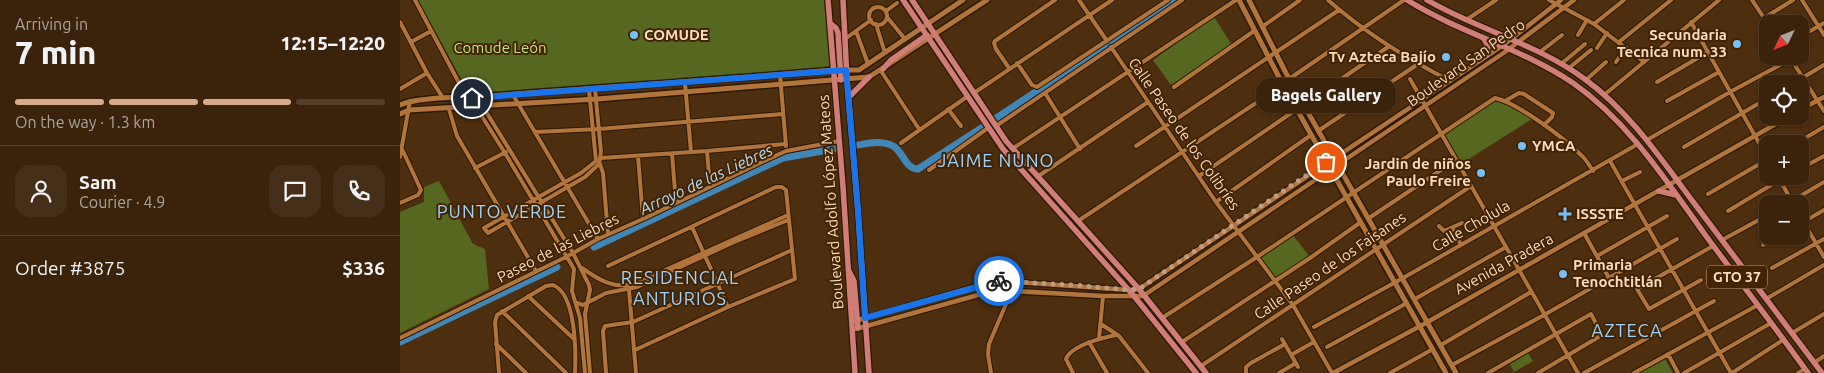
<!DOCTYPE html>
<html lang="en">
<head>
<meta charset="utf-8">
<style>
  :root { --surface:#3a220b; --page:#452f19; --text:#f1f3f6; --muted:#aba49d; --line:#543f2c; --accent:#d6ab8b }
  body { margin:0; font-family:Ubuntu,sans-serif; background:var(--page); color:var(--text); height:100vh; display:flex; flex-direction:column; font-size:19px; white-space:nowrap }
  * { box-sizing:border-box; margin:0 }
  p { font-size:16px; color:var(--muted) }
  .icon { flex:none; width:28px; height:28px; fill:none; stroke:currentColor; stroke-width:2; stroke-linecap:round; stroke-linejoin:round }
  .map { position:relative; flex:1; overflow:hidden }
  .details { display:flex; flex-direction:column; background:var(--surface); width:400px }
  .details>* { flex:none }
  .needle { width:32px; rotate:227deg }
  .tools { position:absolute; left:1359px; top:15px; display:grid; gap:10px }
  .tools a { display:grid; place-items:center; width:50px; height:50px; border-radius:10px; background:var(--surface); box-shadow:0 1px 4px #0004,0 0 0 1px var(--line); font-size:25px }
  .pin { position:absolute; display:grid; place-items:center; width:42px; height:42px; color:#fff; margin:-21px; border:2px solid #fff; border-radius:50%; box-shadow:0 1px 5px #0007 }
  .courier { position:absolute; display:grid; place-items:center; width:50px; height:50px; margin:-25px; border:4px solid #1a73e8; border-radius:50%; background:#fff; color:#222; box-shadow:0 1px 6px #0007 }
  .bubble { position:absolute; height:35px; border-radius:15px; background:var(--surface); box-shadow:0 1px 4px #0004,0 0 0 1px var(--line); font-size:16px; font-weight:800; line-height:35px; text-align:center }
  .head em { font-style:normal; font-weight:800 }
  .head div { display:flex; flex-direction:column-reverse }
  .head { display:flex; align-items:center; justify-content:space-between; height:85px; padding:0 15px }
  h1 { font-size:32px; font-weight:800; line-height:38px }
  .bar { display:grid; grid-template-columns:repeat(4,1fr); gap:8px 5px; align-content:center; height:60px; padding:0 15px }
  .bar i { height:6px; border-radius:4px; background:var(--line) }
  .bar .active { background:var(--accent) }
  .bar p { grid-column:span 4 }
  .line { display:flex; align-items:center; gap:12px; padding:0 15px; border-top:1px solid var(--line) }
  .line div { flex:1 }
  .round { display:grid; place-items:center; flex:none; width:52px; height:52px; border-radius:15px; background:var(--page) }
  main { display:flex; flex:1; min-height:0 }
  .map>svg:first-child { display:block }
  .green { fill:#566820 }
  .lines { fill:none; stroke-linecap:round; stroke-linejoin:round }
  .river { stroke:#4286b6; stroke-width:7 }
  .minor-casing { stroke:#2c1907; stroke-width:6 }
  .tertiary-casing { stroke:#2c1907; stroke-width:7 }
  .secondary-casing { stroke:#2c1907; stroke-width:8 }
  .primary-casing { stroke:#2c1907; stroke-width:8 }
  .minor { stroke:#b1743b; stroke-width:4 }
  .tertiary { stroke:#b1743b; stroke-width:4.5 }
  .secondary { stroke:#b1743b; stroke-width:5 }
  .primary { stroke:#d07d77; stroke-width:5.5 }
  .done { stroke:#be9d80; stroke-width:5; stroke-dasharray:0 9 }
  .route { stroke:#1a73e8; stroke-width:6 }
  .poi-dot { fill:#76c0f7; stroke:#422403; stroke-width:2 }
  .labels { text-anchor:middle; stroke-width:4; stroke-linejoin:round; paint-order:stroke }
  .shield { fill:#422403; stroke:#c4a385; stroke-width:1 }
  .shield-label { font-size:14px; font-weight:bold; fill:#fbd9bd }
  .poi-label { font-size:15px; font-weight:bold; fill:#fbd9bd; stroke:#422403; text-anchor:start }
  .park-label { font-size:15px; fill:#c4e17b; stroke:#422403 }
  .street-label { font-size:15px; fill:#fbd9bd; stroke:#422403 }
  .water-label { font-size:16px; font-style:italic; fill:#b7d9f4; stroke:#422403 }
  .quarter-label { font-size:18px; letter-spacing:1px; fill:#9ed3fd; stroke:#422403 }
</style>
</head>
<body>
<main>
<section class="details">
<div class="head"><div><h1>7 min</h1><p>Arriving in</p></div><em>12:15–12:20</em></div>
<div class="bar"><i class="active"></i><i class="active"></i><i class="active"></i><i></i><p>On the way · 1.3 km</p></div>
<div class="line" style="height:90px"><a class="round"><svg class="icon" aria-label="person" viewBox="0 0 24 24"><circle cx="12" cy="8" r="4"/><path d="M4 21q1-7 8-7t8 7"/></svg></a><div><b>Sam</b><p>Courier · 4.9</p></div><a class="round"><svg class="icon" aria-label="chat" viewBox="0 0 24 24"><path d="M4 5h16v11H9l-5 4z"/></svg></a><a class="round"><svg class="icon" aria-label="phone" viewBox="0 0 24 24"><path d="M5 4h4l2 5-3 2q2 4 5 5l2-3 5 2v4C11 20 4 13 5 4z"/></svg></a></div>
<div class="line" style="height:65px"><div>Order #3875</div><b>$336</b></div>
</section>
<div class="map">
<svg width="1424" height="373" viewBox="0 0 1424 373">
  <rect width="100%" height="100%" fill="#4d2e0f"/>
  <path class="green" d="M18,0H430L434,69L71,97Z
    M814,17L832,45L771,85L753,60Z
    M1096,99L1106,103L1132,119L1061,164L1044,134Z
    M39,181L73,244L85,249L89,289L0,333V212L24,202V187Z
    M892,234L910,257L875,279L860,257Z
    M1128,353L1133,361L1114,372L1110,364Z
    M1265,359L1273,373H1239Z"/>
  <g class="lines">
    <path class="river" d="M595,119L774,0
      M458,145C469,143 482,140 493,146C503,151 505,169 518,169L583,127
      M194,247L383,158L434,149
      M0,342L157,267"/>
    <g class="minor-casing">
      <path id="minor" d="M15,0L67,98L76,107L105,153L174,269L172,291L180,318L185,373
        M679,0L707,41
        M928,0C965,33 1006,58 1050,81
        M1149,0L1194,24L1244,62
        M1352,0L1368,24
        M1402,0L1424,35
        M469 16a9 9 0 1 1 18 0a9 9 0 1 1-18 0Z
        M486,11L497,3
        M487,17L505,39
        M1364,18L1393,0
        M1066,20L1096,0
        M0,22L27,73L43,98
        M1291,22L1368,159
        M476,24L485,53
        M1194,24L1224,0
        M862,27L900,0
        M456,31L468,64
        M1178,35L1187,20
        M1400,37L1424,23
        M445,39L471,20
        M11,42L31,31
        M1219,42L1271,0
        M711,47L816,202L893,305L932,373
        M1197,48L1207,33
        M1140,52L1162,35
        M1389,56L1424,111
        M1216,62L1226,47
        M617,63L632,85L637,87L768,0
        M1161,64L1185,44
        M609,68L596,49L594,43L595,41L655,0
        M1169,68L1191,50
        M481,71L519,129
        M380,75L386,146
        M889,79L1004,0
        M1010,79L1178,373
        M1186,80L1206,62
        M1257,82L1308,52
        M285,83L291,152
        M1392,84L1424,65
        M774,87L854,31
        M0,89L27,73
        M189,90L196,161L181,173L84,228L88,233L185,177L199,164L201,152L195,89
        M574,93L712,0
        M645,93L680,149
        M113,95L198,239
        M1204,95L1319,0
        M77,97L173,253L189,285L190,290L185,314L190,373
        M1105,101L1119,93L1124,94L1153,113L1152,117L1144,125
        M1267,101L1319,72
        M49,109L57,136L136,271
        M548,109L561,126
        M596,126L782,0
        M918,131L1018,64
        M135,132L199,129L383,114
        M1247,140L1330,92L1391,59
        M501,143L568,96
        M1395,144L1424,127
        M736,146L939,10
        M1284,147L1368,98
        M612,149L836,0
        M307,151L310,186
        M272,154L276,203
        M238,156L243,219
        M0,157L10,101
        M201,158L307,151L385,144
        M1210,161L1331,373
        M200,164L203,173L208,234
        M75,168L106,152
        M1400,169L1424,156
        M529,170L588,128
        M799,176L988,47
        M1378,176L1393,204
        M637,177L748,102
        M1222,181L1240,172
        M1308,194L1368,159
        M816,202L911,135
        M0,203L18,195L21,190L2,149
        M1387,204L1424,182
        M1328,211L1386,176
        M1400,216L1424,257
        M969,218L1056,160
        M678,221L883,85
        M1400,224L1424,210
        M1039,226L1044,231L1062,223
        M292,227L328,307
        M1052,228L1061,245
        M1184,233L1209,278
        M1322,240L1368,215
        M1363,245L1378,236
        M1197,256L1267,216
        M208,266L376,187H382L386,190L395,279L328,307L235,350
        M182,268C199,280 213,289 234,284L388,215
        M1372,268L1424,239
        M1301,280L1249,309L1237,289L1313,246
        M229,290L236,373
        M128,296L174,339
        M1015,299L1106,247
        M1366,299L1424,265
        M177,303L183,305L206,293L237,287L332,243L388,220
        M102,311L166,373
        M762,318L857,257L1095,98C1118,103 1164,138 1181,155C1186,159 1189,165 1193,171
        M701,324L719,336L748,373
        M914,327L1003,278L1238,144
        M1392,333L1424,314
        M0,338L166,257L198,239L243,219L362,162L386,151L439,141
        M699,338L703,296
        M882,339L898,367
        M689,342L707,373
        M782,342L910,258L961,222
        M96,344L126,373
        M1041,345L1131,292
        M927,347L1007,303
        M1268,354L1278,373
        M891,355L914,342
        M1414,363L1424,356
        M1052,365L1144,315L1277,239
        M801,366L1071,186
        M99,373L95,322L97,315L146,286L153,285C176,294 176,351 175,373
        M206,373L203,331L205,326L233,322L392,250
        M591,373L588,354L589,344L612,290
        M673,373L666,359C671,345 702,338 716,335
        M846,373V367L851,363L885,344
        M879,373L896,363
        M990,373L1033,349
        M1088,373L1191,314L1202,335L1138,373
        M1184,373L1314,301
        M1234,373L1358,305
        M1284,373L1371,323
        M1332,373L1383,340
        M1398,373L1405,369"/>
    </g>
    <g class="tertiary-casing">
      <path id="tertiary" d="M1400,110L1424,97
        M455,321L588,283L601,281L729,290L739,289L1102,46L1161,0
        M456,329L596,290L703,296H743L1105,52L1174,0
        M933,373L1024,324L1390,116"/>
    </g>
    <g class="secondary-casing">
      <path id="secondary" d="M839,0L883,85L1046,373
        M849,0L889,79L1056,373
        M0,105C18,96 68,98 90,96C205,87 320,80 434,70H459L563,0
        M0,114L9,110L197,99L469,77L587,0"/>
    </g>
    <g class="primary-casing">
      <path id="primary" d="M428,0L443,187L455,373
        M443,0L447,79L458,211L469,373
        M503,0L603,149L734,296L796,373
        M512,0L606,141L739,289L806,373
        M1007,0C1060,33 1121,48 1173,83C1229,122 1267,182 1306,236C1340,282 1375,327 1408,373
        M1027,0C1078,30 1138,44 1186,80C1232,114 1263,162 1297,207C1339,262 1380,318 1422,373
        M430,23L436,28L438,33L441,80
        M1084,39L1088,46L1087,55
        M483,69L491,60L527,35
        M449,97L469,77
        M1259,191L1276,195
        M449,271L454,281L458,328"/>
    </g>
    <use href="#minor" class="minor"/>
    <use href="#tertiary" class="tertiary"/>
    <use href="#secondary" class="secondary"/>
    <use href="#primary" class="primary"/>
  </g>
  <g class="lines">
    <path class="done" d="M599,281L673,285L729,290L739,289L926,162"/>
    <path class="route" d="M72,98L446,70L458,210L465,318L599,281"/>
  </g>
  <g class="poi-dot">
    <circle cx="234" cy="35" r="5"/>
    <circle cx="1337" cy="44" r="5"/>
    <circle cx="1046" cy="57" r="5"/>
    <circle cx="1122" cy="146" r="5"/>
    <circle cx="1081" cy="173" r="5"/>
    <path d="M1162.5 206.5h5v5h5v5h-5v5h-5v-5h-5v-5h5z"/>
    <circle cx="1163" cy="274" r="5"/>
  </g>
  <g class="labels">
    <rect class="shield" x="1307" y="265.5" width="60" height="23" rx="4"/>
    <g class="shield-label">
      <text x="1337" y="282">GTO 37</text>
    </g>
    <g class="poi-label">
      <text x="244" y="40">COMUDE</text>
      <text x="1327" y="40" text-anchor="end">Secundaria<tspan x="1327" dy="17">Tecnica num. 33</tspan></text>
      <text x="1036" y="62" text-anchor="end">Tv Azteca Bajío</text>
      <text x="1132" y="151">YMCA</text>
      <text x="1071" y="169" text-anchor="end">Jardin de niños<tspan x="1071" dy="17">Paulo Freire</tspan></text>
      <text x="1176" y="219">ISSSTE</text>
      <text x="1173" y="270">Primaria<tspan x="1173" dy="17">Tenochtitlán</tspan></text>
    </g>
    <g class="park-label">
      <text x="100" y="53">Comude León</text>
    </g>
    <g class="street-label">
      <text transform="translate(1066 63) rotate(-35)" y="5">Boulevard San Pedro</text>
      <text transform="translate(784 134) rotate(55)" y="5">Calle Paseo de los Colibríes</text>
      <text transform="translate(431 202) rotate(-94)" y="5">Boulevard Adolfo López Mateos</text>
      <text transform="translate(1071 226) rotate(-30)" y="5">Calle Cholula</text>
      <text transform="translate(158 248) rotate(-27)" y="5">Paseo de las Liebres</text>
      <text transform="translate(1104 264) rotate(-29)" y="5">Avenida Pradera</text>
      <text transform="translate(930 266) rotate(-34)" y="5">Calle Paseo de los Faisanes</text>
    </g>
    <g class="water-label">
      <text transform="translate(306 179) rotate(-25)" y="6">Arroyo de las Liebres</text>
    </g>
    <g class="quarter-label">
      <text x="596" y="167">JAIME NUNO</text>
      <text x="102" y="218">PUNTO VERDE</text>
      <text x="280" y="284">RESIDENCIAL<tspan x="280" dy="21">ANTURIOS</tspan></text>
      <text x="1227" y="337">AZTECA</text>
    </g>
  </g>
</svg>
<div class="tools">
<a><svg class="needle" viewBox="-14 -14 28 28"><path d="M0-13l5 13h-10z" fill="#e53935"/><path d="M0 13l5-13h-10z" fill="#aba49d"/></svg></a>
<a><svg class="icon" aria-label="locate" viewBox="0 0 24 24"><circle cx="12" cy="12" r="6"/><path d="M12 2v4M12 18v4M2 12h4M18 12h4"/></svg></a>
<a>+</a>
<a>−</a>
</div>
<div class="pin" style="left:926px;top:162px;background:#ea580c"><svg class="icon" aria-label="bag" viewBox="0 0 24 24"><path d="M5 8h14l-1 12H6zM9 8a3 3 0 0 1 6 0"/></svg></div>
<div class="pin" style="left:72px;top:98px;background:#1f2937"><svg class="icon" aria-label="home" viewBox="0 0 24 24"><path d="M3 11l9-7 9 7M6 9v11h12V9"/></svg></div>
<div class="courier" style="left:599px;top:281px"><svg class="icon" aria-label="bike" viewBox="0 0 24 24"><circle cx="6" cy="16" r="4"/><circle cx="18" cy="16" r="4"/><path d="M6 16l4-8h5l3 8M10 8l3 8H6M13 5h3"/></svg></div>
<div class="bubble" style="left:856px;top:78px;width:140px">Bagels Gallery</div>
</div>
</main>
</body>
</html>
